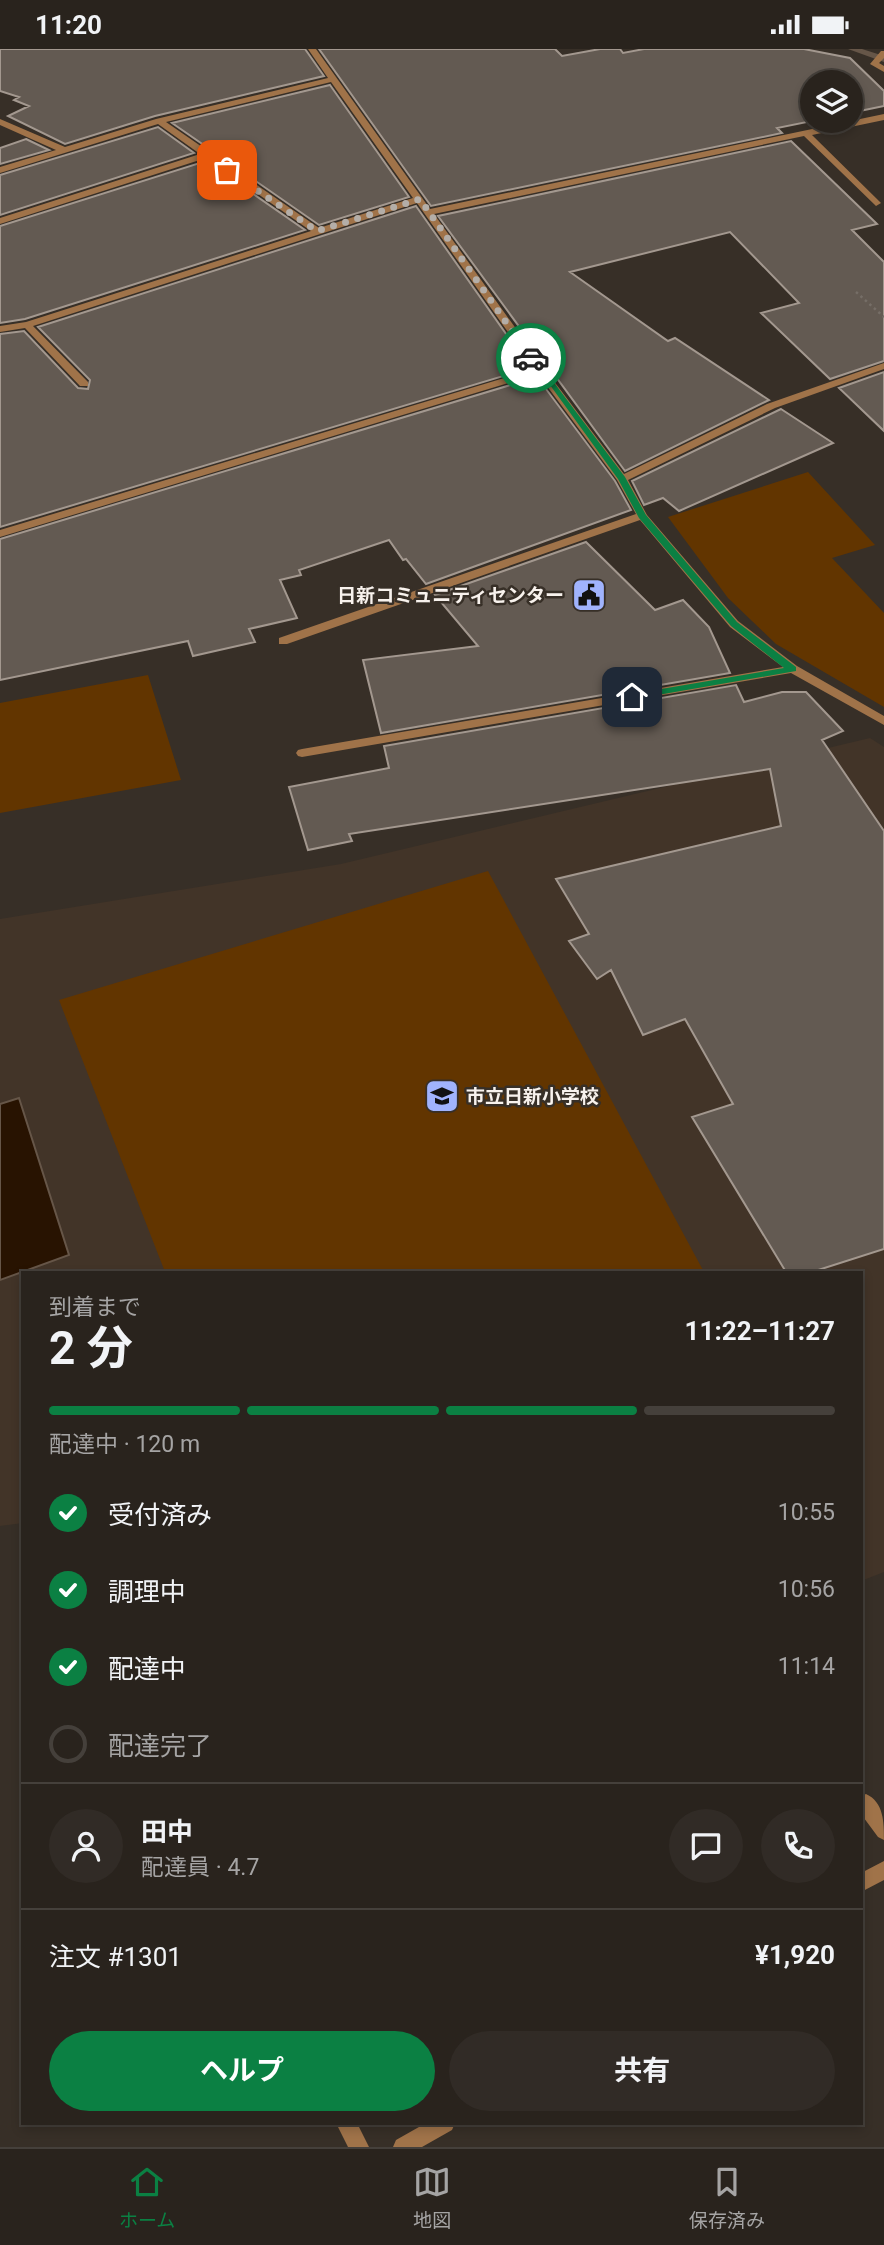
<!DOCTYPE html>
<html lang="ja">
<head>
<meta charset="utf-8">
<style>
  :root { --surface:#29231d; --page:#312b26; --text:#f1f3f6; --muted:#a5a4a4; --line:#45403b; --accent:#0b8043 }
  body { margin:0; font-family:Roboto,"Noto Sans JP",sans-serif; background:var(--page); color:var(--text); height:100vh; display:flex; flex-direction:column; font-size:26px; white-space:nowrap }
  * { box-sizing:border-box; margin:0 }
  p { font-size:23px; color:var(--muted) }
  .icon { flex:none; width:38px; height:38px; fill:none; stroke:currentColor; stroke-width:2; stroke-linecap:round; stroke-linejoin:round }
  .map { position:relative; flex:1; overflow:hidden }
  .sheet { position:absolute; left:21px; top:1222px; width:842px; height:854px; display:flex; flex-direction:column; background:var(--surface); border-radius:0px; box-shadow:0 4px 10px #0003,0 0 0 2px var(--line) }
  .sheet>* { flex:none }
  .controls { position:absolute; left:800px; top:21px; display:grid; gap:14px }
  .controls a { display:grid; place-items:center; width:63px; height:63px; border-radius:50%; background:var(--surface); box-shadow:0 4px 10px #0003,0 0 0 2px var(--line); font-size:35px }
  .pin { position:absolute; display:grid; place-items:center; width:60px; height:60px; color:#fff; margin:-30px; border-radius:14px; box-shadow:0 4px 10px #0006 }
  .courier { position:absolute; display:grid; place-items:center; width:70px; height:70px; margin:-35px; border:5px solid #0b8043; border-radius:50%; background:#fff; color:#222; box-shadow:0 2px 9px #0007 }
  .head em { font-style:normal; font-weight:700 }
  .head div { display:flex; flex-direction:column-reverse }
  .head { display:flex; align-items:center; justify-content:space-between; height:119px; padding:0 28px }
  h1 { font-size:46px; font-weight:700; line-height:52px }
  .bar { display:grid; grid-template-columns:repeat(4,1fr); gap:10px 7px; align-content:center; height:84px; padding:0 28px }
  .bar i { height:9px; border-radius:5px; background:var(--line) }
  .bar .on { background:var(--accent) }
  .bar p { grid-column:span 4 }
  .line { display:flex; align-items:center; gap:18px; padding:0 28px; border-top:2px solid var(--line) }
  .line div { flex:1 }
  .round { display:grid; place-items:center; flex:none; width:74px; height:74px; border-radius:37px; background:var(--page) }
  ol { padding:0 28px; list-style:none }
  li { display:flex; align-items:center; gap:21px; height:77px }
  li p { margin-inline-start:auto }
  li .icon { padding:7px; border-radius:50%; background:var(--accent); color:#fff; stroke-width:4 }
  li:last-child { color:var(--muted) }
  li i { width:38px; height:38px; border:4px solid var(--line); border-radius:50% }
  .primary-button { display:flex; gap:14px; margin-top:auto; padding:14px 28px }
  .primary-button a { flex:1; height:80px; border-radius:42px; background:var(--accent); color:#fff; font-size:28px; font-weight:700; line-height:80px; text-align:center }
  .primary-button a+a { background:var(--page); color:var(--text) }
  .status { display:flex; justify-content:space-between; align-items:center; height:49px; padding:0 35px; background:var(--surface); direction:ltr }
  .status svg { height:19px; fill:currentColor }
  .dock { display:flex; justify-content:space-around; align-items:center; height:98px; border-top:2px solid var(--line); background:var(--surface); font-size:19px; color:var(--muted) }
  .dock a { display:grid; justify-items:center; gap:4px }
  .dock .on { color:var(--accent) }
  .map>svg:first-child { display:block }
  .built { fill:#423428 }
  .green { fill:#623500 }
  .water { fill:#281301; stroke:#665648; stroke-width:2 }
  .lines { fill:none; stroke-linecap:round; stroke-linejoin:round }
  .stream { fill:#665648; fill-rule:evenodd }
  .building { fill:#635a52; stroke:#a3988f; stroke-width:2 }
  .path { stroke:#766e67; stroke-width:2.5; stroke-dasharray:2.5 3.5; stroke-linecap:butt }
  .minor { fill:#a07349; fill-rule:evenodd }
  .route { fill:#0b8043 }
  .done { stroke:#b4aea8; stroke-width:7; stroke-dasharray:0 12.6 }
  .labels { text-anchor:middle; stroke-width:5; stroke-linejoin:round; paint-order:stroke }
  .poi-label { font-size:19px; font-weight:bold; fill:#f8f2ed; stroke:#372f27; text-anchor:end }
</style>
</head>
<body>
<div class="status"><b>11:20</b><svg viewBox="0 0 49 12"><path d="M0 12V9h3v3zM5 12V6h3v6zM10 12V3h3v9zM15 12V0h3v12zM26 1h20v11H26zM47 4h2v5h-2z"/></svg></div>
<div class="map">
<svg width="884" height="2098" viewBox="0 0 884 2098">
  <rect width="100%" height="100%" fill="#372f27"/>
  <path class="built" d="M870,689L884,698V1523L861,1532V1223H23V1474L0,1477V870L341,815Z"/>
  <path class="green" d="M808,423L875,496L832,509L884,564V658L776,595L728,549L668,468Z
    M148,626L181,731L0,764V654Z
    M488,822L704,1223H165L59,951Z"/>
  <path class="water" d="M19,1049L69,1206L0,1231V1055Z"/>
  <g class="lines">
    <path class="stream" d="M848,0H862L884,7V13Z"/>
  </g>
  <path class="building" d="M0,0H305L324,27L155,67L65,95L8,67L29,57L14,51L19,48L0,42Z
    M319,0H555L562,7L600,0H620L623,4L644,0H804L850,9L884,42V57L850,64V33H812V72L777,79L782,84L431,157Z
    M330,36L409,148L319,176L172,74Z
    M158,78L194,104L0,166V126Z
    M26,90L49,101L0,115V99Z
    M791,92L877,175L852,181L884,213V312L830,330L761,264L799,254L730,183L570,223L668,292L675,289L769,351L625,422L438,167Z
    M206,112L305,181L25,270L0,274V177Z
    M416,157L530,319L0,478V285L24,282L78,339L88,340L90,331L38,278Z
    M884,323V382L839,339Z
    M537,328L615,432L631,461L426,535L406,510L403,511L389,491L299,521L301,526L280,531L297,569L249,580L255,593L193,607L188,592L0,631V490Z
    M781,360L833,394L679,462L663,449L644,456L632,432Z
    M586,493L655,561L683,551L709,578L730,624L381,684L363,611L478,597L435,546Z
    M736,636L744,653L782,643H806L843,682L822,691L884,782V1200L812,1223H786L692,1068L733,1055L685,970L643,986L611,921L597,930L569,892L589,885L556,830L781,777L770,720L349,785L352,792L308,801L289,738L389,719L384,697Z"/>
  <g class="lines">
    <path class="path" d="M856,243L884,268"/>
    <path class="minor" d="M308,0H316L430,160L884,65V71L812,86L879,152L881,154L876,157L804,87L434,165L544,319L624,425L767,355L884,314V320L775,359L628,431L647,466L738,572L797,617L884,667V676L791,624L302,708L298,707L296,704L298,701L302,700L783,618L730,578L640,471L287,595H279V589L636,465L617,431L538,325L0,488V481L534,320L417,154L33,277L88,333V337H80L25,279L0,283V277L26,273L311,182L206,109L0,175V169L200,105L158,75L0,124V118L56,101L0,76V70L65,98L156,70L328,29ZM331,33L413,149L319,179L166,73Z
      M881,2H884V9L879,14L884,17V23L870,15Z
      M866,1745C884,1753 884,1774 884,1791L878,1788L861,1765V1747Z
      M884,1812V1831L861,1843V1824Z
      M336,2074H357L369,2098H348Z
      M426,2074H455L452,2081L422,2098H393L396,2091Z"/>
  </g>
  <path class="route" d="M529,307H534L625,428L646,466L737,573L796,618V622L629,651L632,645L784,619L731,577L639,469L618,430Z"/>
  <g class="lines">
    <path class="done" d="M227,121L317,182L420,150L531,309"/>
  </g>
  <defs>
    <g id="civic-square" transform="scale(1.75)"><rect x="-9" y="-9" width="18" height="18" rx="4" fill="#a0b3fd" stroke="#372f27"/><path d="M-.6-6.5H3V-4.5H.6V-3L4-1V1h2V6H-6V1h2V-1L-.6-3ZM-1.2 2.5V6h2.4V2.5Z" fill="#111"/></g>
    <g id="school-square" transform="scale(1.75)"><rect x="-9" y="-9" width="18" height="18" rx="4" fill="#a0b3fd" stroke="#372f27"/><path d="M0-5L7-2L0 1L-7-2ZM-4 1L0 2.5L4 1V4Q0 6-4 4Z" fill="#111"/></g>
  </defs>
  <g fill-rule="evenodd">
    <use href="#civic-square" x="589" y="546"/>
    <use href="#school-square" x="442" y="1047"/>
  </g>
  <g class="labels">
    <g class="poi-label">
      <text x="564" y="553">日新コミュニティセンター</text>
      <text x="466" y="1054" text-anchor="start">市立日新小学校</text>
    </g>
  </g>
</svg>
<div class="controls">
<a><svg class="icon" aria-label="layers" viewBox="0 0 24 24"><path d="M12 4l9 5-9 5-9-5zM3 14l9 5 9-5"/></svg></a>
</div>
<div class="pin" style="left:227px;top:121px;background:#ea580c"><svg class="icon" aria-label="bag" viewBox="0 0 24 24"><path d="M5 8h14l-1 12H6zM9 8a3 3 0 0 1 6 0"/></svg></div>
<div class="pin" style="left:632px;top:648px;background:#1f2937"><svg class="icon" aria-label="home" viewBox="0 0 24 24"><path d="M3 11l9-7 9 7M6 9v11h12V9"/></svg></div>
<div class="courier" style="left:531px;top:309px"><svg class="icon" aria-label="car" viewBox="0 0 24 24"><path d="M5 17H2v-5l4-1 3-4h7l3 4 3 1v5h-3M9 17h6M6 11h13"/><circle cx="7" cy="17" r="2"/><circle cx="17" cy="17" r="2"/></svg></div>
<section class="sheet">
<div class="head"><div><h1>2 分</h1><p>到着まで</p></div><em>11:22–11:27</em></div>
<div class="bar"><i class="on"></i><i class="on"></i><i class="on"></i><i></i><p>配達中 · 120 m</p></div>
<ol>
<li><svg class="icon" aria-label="check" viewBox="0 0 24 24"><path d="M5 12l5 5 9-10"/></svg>受付済み<p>10:55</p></li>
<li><svg class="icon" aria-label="check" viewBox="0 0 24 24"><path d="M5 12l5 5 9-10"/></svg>調理中<p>10:56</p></li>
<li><svg class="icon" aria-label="check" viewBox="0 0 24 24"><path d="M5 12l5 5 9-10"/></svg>配達中<p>11:14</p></li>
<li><i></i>配達完了</li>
</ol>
<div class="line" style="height:126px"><a class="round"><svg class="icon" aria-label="person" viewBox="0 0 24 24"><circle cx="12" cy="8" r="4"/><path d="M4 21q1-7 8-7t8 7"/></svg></a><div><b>田中</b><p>配達員 · 4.7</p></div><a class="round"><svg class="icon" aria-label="chat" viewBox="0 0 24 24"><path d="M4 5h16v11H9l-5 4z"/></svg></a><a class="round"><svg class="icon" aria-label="phone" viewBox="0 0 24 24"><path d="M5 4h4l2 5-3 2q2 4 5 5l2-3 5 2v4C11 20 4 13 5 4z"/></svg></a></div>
<div class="line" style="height:91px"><div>注文 #1301</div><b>¥1,920</b></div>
<div class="primary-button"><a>ヘルプ</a><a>共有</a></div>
</section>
</div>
<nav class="dock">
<a class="on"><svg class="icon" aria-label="home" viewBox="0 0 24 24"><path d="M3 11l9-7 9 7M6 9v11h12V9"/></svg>ホーム</a>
<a><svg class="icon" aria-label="map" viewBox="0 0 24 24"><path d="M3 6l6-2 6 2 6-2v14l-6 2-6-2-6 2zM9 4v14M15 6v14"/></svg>地図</a>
<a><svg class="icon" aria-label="saved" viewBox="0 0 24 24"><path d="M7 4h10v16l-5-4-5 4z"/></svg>保存済み</a>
</nav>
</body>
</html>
